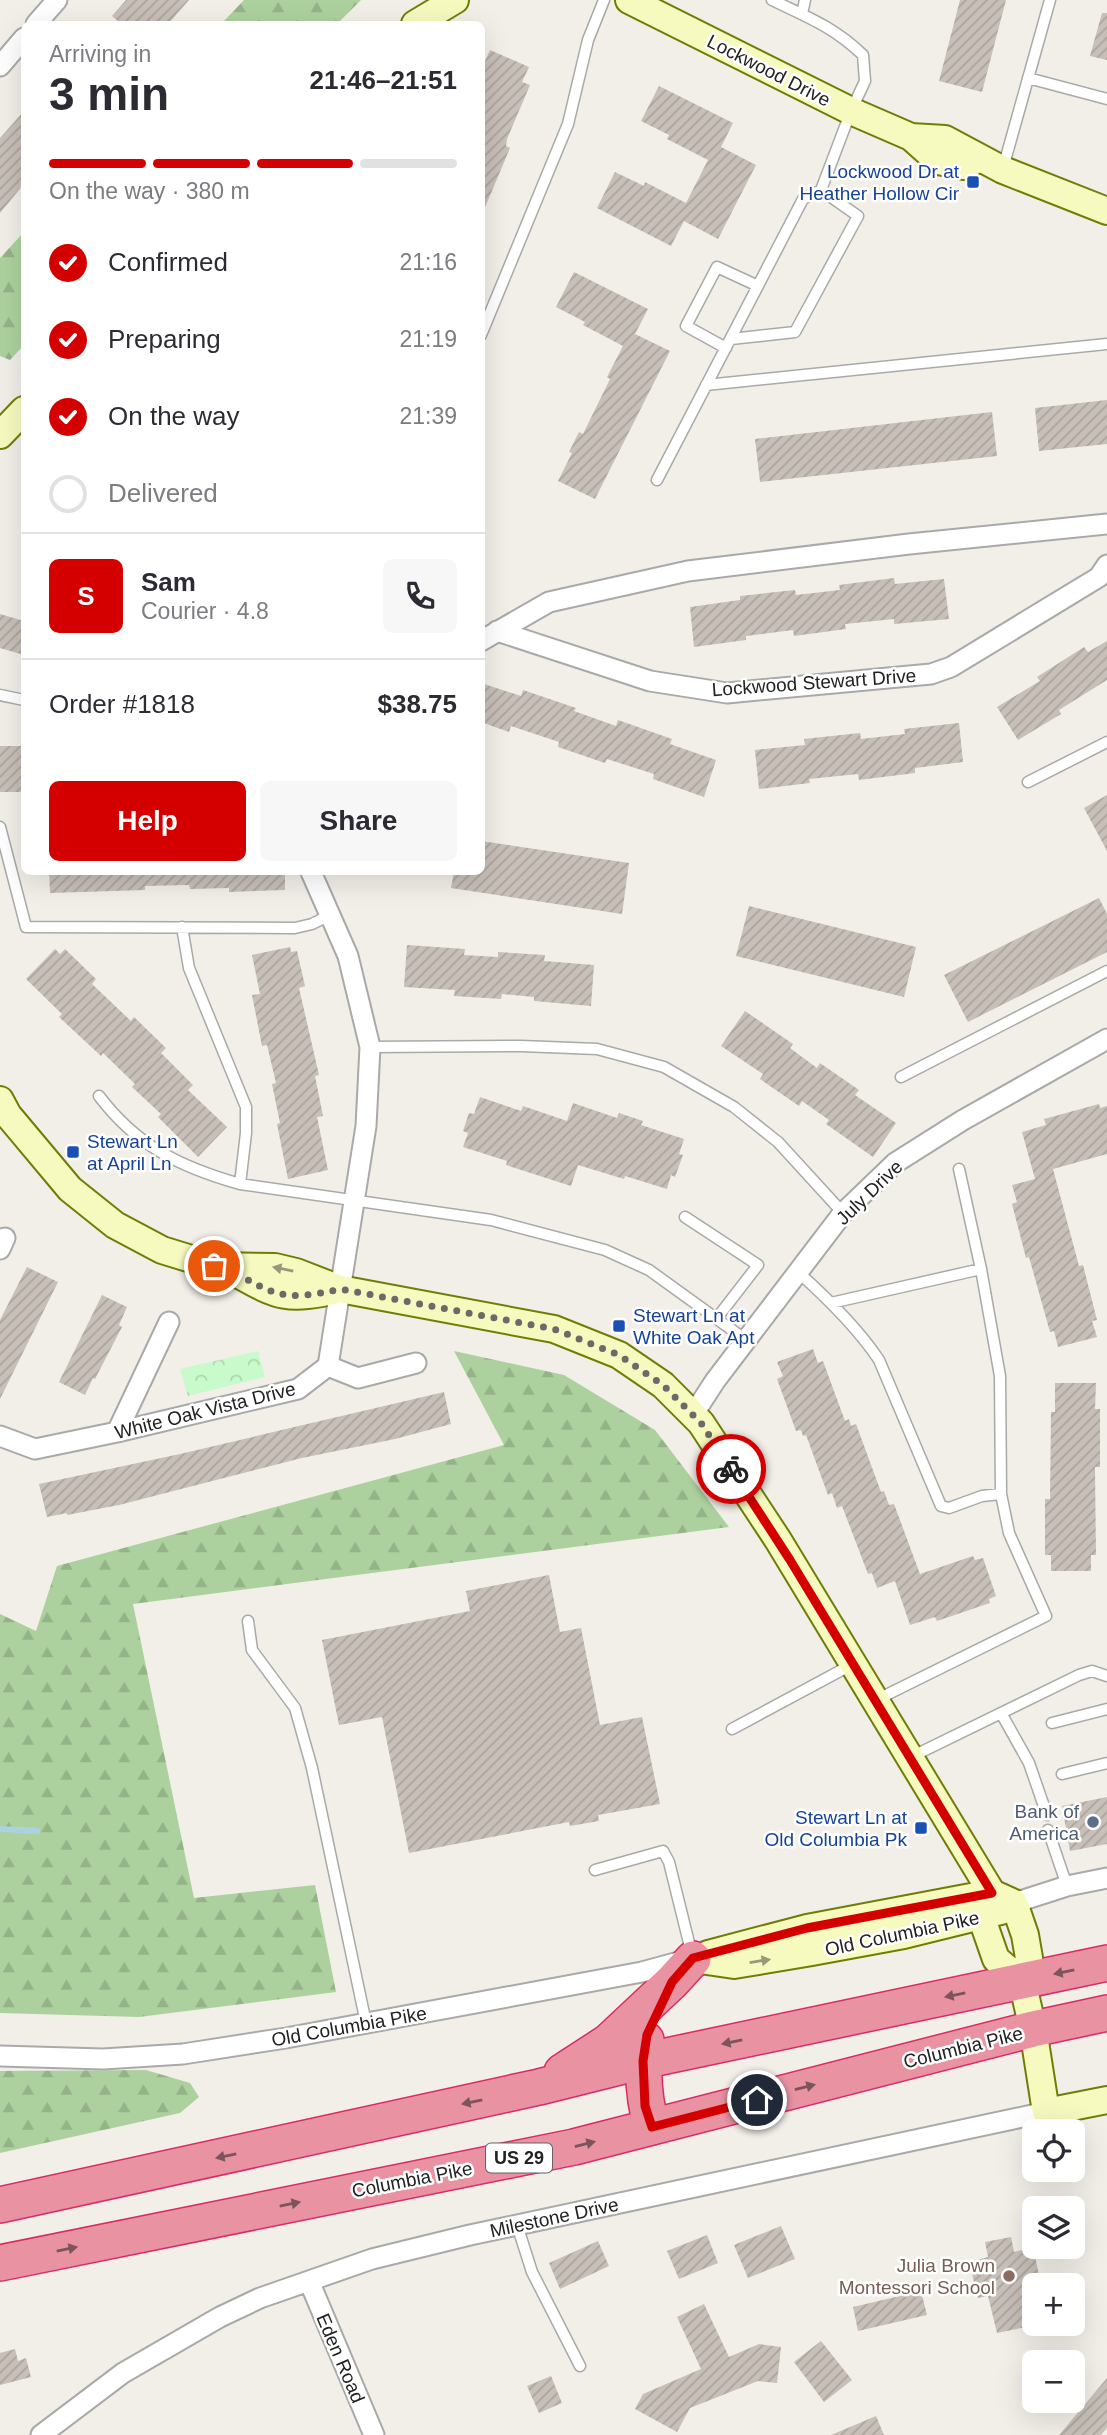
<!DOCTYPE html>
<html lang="en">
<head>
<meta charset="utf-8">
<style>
  :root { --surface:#fff; --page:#f7f7f7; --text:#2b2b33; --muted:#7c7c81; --line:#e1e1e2; --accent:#d40000 }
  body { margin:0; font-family:Helvetica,sans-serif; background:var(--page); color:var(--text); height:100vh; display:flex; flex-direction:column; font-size:26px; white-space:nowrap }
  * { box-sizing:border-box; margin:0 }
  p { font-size:23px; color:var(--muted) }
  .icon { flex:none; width:38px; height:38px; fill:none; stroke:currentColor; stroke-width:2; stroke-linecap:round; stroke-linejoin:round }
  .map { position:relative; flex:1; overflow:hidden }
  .sheet { position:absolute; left:21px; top:21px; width:464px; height:854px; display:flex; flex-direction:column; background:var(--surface); border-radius:10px; box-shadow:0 7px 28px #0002 }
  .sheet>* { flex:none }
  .buttons { position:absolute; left:1022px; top:2119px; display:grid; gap:14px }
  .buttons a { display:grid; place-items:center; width:63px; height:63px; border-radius:10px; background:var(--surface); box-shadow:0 7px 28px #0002; font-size:35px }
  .pin { position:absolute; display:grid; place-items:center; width:60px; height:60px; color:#fff; margin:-30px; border:4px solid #fff; border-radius:50%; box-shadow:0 2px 7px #0007 }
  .courier { position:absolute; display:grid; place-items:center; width:70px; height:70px; margin:-35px; border:5px solid #d40000; border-radius:50%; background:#fff; color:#222; box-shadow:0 2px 9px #0007 }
  .headline em { font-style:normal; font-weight:700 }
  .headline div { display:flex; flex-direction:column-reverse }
  .headline { display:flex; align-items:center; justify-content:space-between; height:119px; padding:0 28px }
  h1 { font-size:46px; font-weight:700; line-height:52px }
  .bar { display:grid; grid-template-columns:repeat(4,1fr); gap:10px 7px; align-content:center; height:84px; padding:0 28px }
  .bar i { height:9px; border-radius:5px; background:var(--line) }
  .bar .selected { background:var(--accent) }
  .bar p { grid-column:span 4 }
  .line { display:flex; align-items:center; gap:18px; padding:0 28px; border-top:2px solid var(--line) }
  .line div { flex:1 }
  .round { display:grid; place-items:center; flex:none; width:74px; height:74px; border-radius:10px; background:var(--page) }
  ol { padding:0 28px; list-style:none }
  li { display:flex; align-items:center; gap:21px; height:77px }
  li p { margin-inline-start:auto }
  li .icon { padding:7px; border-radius:50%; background:var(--accent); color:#fff; stroke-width:4 }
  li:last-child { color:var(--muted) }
  li i { width:38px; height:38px; border:4px solid var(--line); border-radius:50% }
  .action { display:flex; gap:14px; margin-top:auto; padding:14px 28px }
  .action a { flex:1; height:80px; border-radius:10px; background:var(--accent); color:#fff; font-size:28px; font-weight:700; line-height:80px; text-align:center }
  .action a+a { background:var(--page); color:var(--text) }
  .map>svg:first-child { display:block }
  .forest { fill:url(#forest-firs) }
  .park { fill:url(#park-crowns) }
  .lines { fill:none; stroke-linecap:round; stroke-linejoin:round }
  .stream { stroke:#aad3df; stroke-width:6 }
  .building { fill:url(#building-hatch) }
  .lane-casing { stroke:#a9a9a9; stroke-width:13 }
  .street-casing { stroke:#a9a9a9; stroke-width:23 }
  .secondary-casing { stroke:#707d05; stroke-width:30 }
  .highway-casing { stroke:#dc2a67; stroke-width:38 }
  .lane { stroke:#fff; stroke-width:10 }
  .street { stroke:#fff; stroke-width:19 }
  .secondary { stroke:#f7fabf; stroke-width:26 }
  .highway { stroke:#e892a2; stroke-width:35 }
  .oneway { fill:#979978 }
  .oneway2 { fill:#7b545c }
  .done { stroke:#6b6a68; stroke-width:7; stroke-dasharray:0 12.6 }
  .route { stroke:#d40000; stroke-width:9 }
  .transit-dot { fill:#1a4fb4; stroke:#fff; stroke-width:2.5 }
  .service-dot { fill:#5c6f8a; stroke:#fff; stroke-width:2.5 }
  .education-dot { fill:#8d6e63; stroke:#fff; stroke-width:2.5 }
  .labels { text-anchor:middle; stroke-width:5; stroke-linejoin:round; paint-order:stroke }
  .shield { fill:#fff; stroke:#646464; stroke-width:2 }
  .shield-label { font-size:18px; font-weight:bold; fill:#222 }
  .street-label { font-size:19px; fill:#222; stroke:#fff }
  .transit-label { font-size:19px; fill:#164399; stroke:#fff; text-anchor:end }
  .service-label { font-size:19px; fill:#4e5e75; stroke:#fff; text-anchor:end }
  .education-label { font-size:19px; fill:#785e54; stroke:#fff; text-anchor:end }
</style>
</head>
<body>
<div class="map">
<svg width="1107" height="2435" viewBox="0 0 1107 2435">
  <defs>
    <pattern id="forest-firs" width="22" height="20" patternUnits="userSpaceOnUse" patternTransform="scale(1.75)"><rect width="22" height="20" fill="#add19e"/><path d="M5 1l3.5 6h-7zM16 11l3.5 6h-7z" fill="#95b388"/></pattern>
    <pattern id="park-crowns" width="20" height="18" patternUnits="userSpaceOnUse" patternTransform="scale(1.75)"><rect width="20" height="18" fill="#c8facc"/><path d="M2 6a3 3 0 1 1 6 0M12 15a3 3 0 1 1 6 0" fill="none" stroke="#acd6af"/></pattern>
    <pattern id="building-hatch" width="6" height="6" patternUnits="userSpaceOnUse" patternTransform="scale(1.75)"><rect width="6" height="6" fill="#c7bfb8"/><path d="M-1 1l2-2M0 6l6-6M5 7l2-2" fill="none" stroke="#aba49e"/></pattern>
  </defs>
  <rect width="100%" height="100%" fill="#f2efe9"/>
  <path class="forest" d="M244,0H361L337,24H221Z
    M24,232V345L10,360L0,356V258Z
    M454,1351L564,1375L655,1430L729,1527L133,1604L194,1898L315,1885L336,1992L139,2017L0,2013V1614L36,1631L57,1566L504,1445Z
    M146,2070L190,2083L199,2097L180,2113L0,2153V2071Z"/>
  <path class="park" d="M258,1351L265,1377L188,1396L180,1369Z"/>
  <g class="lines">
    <path class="stream" d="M0,1829L37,1831"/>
  </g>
  <path class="building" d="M126,0H189L168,24H121L112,16Z
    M960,0H1006L982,92L939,81Z
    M1102,13H1107V60L1090,56Z
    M490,50L529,67L522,82L530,85L507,139L506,146L510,148L481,217V70Z
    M659,86L733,123L721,147L756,165L718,239L684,221L671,246L597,208L615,172L644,186L645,182L686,203L708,160L667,139L669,135L641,121Z
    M24,111V184L0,213V138Z
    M574,272L648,309L635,334L670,351L595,499L558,481L572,453L569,452L579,432L583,434L610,379L607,377L623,346L583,325L585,322L556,307Z
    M1107,400V444L1039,451L1035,408Z
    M992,412L997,456L760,482L755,439Z
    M894,578L895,584L944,579L949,619L894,624V619L845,624L846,629L794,636L793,630L746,636V640L694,647L690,607L740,600V596L795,590L796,595L840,590L839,585Z
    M0,614L24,621V655L0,648Z
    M1107,641V680L1059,710L1061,714L1018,740L997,707L1040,681L1037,677L1084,647L1088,652Z
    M481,683L521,696L523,690L576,708L574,711L616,726L618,720L672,739L670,744L716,760L704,797L653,779L654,774L607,759L605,763L558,747L559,742L511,726L509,732L481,722Z
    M959,723L963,762L915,768V773L859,780L858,774L809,779L810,783L759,789L755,750L805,745L804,739L860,733L861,739L905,734L904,729Z
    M0,746H24V792H0Z
    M1107,795V851L1084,808Z
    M481,841L629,863L622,914L451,888L454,872H481Z
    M49,872H285V890L229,892V888L190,889L189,885L145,886V890L50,893Z
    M1099,898L1107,914V952L968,1022L944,975Z
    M749,906L916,947L904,997L736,956Z
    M407,945L465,949L464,955L498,957V952L545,955L544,961L594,965L591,1006L534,1001V997L502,994L501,999L454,996L455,990L404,987Z
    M290,947L291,952L297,951L305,986L299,988L319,1075L315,1076L323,1116L317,1117L328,1170L288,1179L277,1124L280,1123L272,1084L276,1083L267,1045L262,1046L252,995L260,994L252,955Z
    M55,949L60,954L65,949L96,979L92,984L131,1021L134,1017L166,1048L161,1053L193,1085L188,1090L227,1127L198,1157L158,1117L161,1114L132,1087L135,1084L103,1053L101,1056L59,1017L62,1014L26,979Z
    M745,1011L793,1044L790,1048L817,1068L820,1063L859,1090L855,1095L896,1123L873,1157L826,1124L829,1120L802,1101L799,1106L760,1079L763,1074L721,1046Z
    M480,1097L521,1111L523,1106L567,1121L573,1103L617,1118L619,1113L643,1121L641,1125L684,1139L679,1154L683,1155L675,1177L671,1175L667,1189L625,1176L624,1179L578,1165L571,1186L506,1165L507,1161L463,1147L468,1133L463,1131L469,1113L474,1114Z
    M1099,1104L1100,1108L1107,1106V1154L1053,1169L1079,1266L1083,1265L1097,1320L1092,1321L1097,1337L1058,1347L1054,1331L1050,1332L1029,1257L1026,1258L1012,1204L1017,1202L1012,1185L1035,1179L1022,1132L1046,1125L1044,1119Z
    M27,1267L58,1282L0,1399V1320Z
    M102,1295L127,1307L119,1325L122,1327L95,1379L93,1378L85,1395L59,1382Z
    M813,1349L818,1363L823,1361L845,1421L849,1419L851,1426L856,1424L881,1492L884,1491L889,1505L894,1504L920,1574L973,1556L975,1560L983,1558L996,1596L989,1599L990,1603L937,1621L935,1617L910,1625L895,1581L877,1588L872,1573L868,1574L842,1506L837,1508L832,1493L828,1495L806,1435L803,1436L801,1430L796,1431L777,1379L783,1376L777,1362Z
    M1055,1383H1096L1095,1409H1100V1467H1095L1096,1555H1091V1571H1051V1555H1045V1499H1050L1051,1412H1055Z
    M444,1392L451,1424L395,1439L302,1458L119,1505L67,1515V1513L47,1517L39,1484L180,1454Z
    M549,1575L560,1632L581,1628L600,1725L642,1717L660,1804L598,1815L599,1821L570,1826L569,1822L409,1853L382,1717L339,1725L322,1640L470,1611L466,1591Z
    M1107,1797V1844L1070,1851L1062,1806Z
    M781,2226L795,2259L748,2278L734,2245Z
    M707,2235L718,2263L679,2279L667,2251Z
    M1011,2237L1014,2252L1033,2247L1041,2285L1023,2288L1031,2326L997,2333L988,2296L978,2298L969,2262L988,2257L985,2242Z
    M598,2241L609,2266L560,2289L549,2263Z
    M921,2291L927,2315L858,2331L853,2307Z
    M704,2304L729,2357L759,2344L781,2347L777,2383L758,2381L690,2408L677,2432L635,2409L643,2394L701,2369L677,2317Z
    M821,2341L852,2380L824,2402L794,2362Z
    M15,2349L18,2361L26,2358L31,2377L0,2385V2353Z
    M551,2376L562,2403L539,2413L527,2386Z
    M1107,2378V2428L1101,2435H1059Z
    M876,2416L884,2435H831Z"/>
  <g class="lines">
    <g class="lane-casing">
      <path id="lane" d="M802,14L805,0
        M1028,78L1107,99
        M1003,168L1050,0
        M481,335L568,124L588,40L604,0
        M731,339L795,332L858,216L821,190
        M726,348L686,326L717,267L758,286
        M706,385L1107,344
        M657,480L803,199L821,190L851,111L865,81L863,55C834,27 807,17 772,0
        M0,695L24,700
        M1028,782L1107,742
        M0,827L26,927L295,928L312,924L330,915
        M182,927L189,968L246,1107V1133L240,1184
        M370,1047L521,1046L597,1049L664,1067L734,1107L778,1142L843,1213
        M901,1077L1107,971
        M99,1096C137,1146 180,1167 240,1184L491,1220L605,1250L649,1270L746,1340
        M685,1217L758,1265L717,1318
        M798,1272C827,1298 857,1327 879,1360L941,1506L949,1508L982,1496L1001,1494
        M831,1303L981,1269
        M248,1621L252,1650L295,1708L312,1768L366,2023
        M876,1700L1046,1616L1009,1533L1001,1494L1000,1376L981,1269L959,1169
        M1001,1713L1029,1763L1047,1815
        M1052,1723L1107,1709
        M732,1729L853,1664
        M911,1757L1079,1675L1092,1671L1107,1676
        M1062,1774L1107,1763
        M1048,1830L1067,1886
        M595,1870L663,1851L669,1862L692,1955
        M517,2225L532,2272L580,2366"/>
    </g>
    <g class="street-casing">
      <path id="street" d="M36,24L57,0
        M0,66L24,38
        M497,631L650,681L727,693L931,674L951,667L1099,577L1107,565
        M481,641L549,602L688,571L909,544L1107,524
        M0,1249L5,1238
        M328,1366L358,1378L416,1363
        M693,1415L715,1381L843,1213L895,1163L963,1120L1107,1039
        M117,1432L169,1322
        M0,1436L35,1449L117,1432L298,1389L328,1366L366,1126L370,1047L348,956L311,872
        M1014,1903L1067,1886L1107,1878
        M0,2056L103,2059L183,2054L286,2038L642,1972L686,1960
        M309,2281L374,2435
        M41,2435L123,2373L220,2317L260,2298L372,2259L470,2235L1046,2112"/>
    </g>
    <g class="secondary-casing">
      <path id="secondary" d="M629,0L851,111L911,137L938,161L964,166L980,158
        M415,24L455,0
        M911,137L945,139L1003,170L1107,211
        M0,435L24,410
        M0,1100L8,1115L70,1189L115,1225L162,1250L214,1266L275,1267L296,1272L340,1289L554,1329L619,1355L663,1385L701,1423L778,1540L992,1893L1014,1903L1025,1935L1029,1958L1022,1981L1033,2029L1046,2112L1107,2100
        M227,1268C276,1295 282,1303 340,1289
        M981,1916L996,1959L1022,1981
        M708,1954L807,1928L992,1893
        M693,1959L734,1965L812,1952L904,1935L981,1916L1001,1911L1014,1903"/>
    </g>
    <g class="highway-casing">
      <path id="highway" d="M646,2040C642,2069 643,2098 652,2127
        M562,2072L608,2042L672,1982L693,1959
        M0,2205L539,2087L643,2061L1107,1963
        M0,2263L574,2147L1033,2029L1107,2013"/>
    </g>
    <use href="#lane" class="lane"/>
    <use href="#street" class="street"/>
    <use href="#secondary" class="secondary"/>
    <use href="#highway" class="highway"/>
  </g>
  <defs><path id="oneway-solid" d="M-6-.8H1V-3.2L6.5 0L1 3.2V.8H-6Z" transform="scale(1.75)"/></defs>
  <g class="oneway">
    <use href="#oneway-solid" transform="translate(283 1269) rotate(-169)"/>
    <use href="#oneway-solid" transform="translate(760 1961) rotate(-9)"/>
  </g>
  <g class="oneway2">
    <use href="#oneway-solid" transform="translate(1064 1972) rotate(168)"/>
    <use href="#oneway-solid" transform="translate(955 1995) rotate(168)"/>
    <use href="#oneway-solid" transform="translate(732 2042) rotate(168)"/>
    <use href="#oneway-solid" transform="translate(805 2087) rotate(-14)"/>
    <use href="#oneway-solid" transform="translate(472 2102) rotate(168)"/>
    <use href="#oneway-solid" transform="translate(585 2144) rotate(-14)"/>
    <use href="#oneway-solid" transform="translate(226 2156) rotate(168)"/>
    <use href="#oneway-solid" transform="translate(290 2204) rotate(-11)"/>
    <use href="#oneway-solid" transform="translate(67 2249) rotate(-11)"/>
  </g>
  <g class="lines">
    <path class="done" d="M214,1266H223C274,1294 280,1303 340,1289L554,1329L619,1355L663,1385L701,1423L731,1469"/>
    <path class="route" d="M731,1469L790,1560L992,1893L807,1928L693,1958L672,1982L647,2035L643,2061L644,2083L645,2106L652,2127L757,2100"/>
  </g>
  <g class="transit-dot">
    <rect x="966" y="175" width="14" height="14" rx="3.5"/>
    <rect x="66" y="1145" width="14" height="14" rx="3.5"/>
    <rect x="612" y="1319" width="14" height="14" rx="3.5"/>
    <rect x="914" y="1821" width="14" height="14" rx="3.5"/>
  </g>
  <circle class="service-dot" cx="1093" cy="1822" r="7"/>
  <circle class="education-dot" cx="1009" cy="2276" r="7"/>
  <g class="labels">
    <rect class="shield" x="486" y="2143.5" width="66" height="29" rx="5"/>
    <g class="shield-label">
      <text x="519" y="2164">US 29</text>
    </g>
    <g class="street-label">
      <text transform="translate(769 70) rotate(27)" y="7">Lockwood Drive</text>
      <text transform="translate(814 682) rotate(-4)" y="7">Lockwood Stewart Drive</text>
      <text transform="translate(869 1192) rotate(-44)" y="7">July Drive</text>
      <text transform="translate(205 1410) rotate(-14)" y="7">White Oak Vista Drive</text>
      <text transform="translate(902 1933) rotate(-12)" y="7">Old Columbia Pike</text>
      <text transform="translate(349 2026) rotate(-10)" y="7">Old Columbia Pike</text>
      <text transform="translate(963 2047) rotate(-14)" y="7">Columbia Pike</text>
      <text transform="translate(412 2179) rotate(-11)" y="7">Columbia Pike</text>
      <text transform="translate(554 2217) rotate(-12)" y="7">Milestone Drive</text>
      <text transform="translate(341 2358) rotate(67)" y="7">Eden Road</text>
    </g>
    <g class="transit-label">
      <text x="959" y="178">Lockwood Dr at<tspan x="959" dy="22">Heather Hollow Cir</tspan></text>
      <text x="87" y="1148" text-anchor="start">Stewart Ln<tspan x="87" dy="22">at April Ln</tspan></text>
      <text x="633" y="1322" text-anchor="start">Stewart Ln at<tspan x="633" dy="22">White Oak Apt</tspan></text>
      <text x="907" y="1824">Stewart Ln at<tspan x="907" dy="22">Old Columbia Pk</tspan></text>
    </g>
    <g class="service-label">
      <text x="1079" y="1818">Bank of<tspan x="1079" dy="22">America</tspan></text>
    </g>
    <g class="education-label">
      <text x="995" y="2272">Julia Brown<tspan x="995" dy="22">Montessori School</tspan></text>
    </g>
  </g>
</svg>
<div class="buttons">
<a><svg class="icon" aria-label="locate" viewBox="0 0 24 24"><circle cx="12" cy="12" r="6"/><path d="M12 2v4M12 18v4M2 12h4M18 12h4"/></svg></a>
<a><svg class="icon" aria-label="layers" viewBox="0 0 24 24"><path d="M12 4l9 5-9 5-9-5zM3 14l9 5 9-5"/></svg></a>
<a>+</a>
<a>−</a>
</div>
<div class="pin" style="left:214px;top:1266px;background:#ea580c"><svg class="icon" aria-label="bag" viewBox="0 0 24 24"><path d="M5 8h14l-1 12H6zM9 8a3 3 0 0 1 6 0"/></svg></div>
<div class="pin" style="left:757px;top:2100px;background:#1f2937"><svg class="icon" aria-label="home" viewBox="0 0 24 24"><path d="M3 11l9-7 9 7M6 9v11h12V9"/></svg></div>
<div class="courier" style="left:731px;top:1469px"><svg class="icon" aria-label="bike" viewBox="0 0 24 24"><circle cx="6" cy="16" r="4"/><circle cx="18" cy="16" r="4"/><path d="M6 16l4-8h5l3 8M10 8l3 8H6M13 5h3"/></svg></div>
<section class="sheet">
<div class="headline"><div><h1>3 min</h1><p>Arriving in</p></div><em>21:46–21:51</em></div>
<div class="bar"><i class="selected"></i><i class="selected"></i><i class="selected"></i><i></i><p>On the way · 380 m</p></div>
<ol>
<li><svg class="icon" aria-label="check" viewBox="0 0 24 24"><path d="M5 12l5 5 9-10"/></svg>Confirmed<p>21:16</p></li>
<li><svg class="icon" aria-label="check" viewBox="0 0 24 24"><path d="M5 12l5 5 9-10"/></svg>Preparing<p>21:19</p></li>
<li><svg class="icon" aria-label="check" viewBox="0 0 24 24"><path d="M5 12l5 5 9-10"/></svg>On the way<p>21:39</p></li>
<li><i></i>Delivered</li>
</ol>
<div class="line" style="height:126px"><b class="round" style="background:var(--accent);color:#fff">S</b><div><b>Sam</b><p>Courier · 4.8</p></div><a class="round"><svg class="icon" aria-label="phone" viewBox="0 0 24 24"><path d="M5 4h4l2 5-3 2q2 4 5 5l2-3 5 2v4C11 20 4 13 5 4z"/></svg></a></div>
<div class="line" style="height:91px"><div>Order #1818</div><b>$38.75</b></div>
<div class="action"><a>Help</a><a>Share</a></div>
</section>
</div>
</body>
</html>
